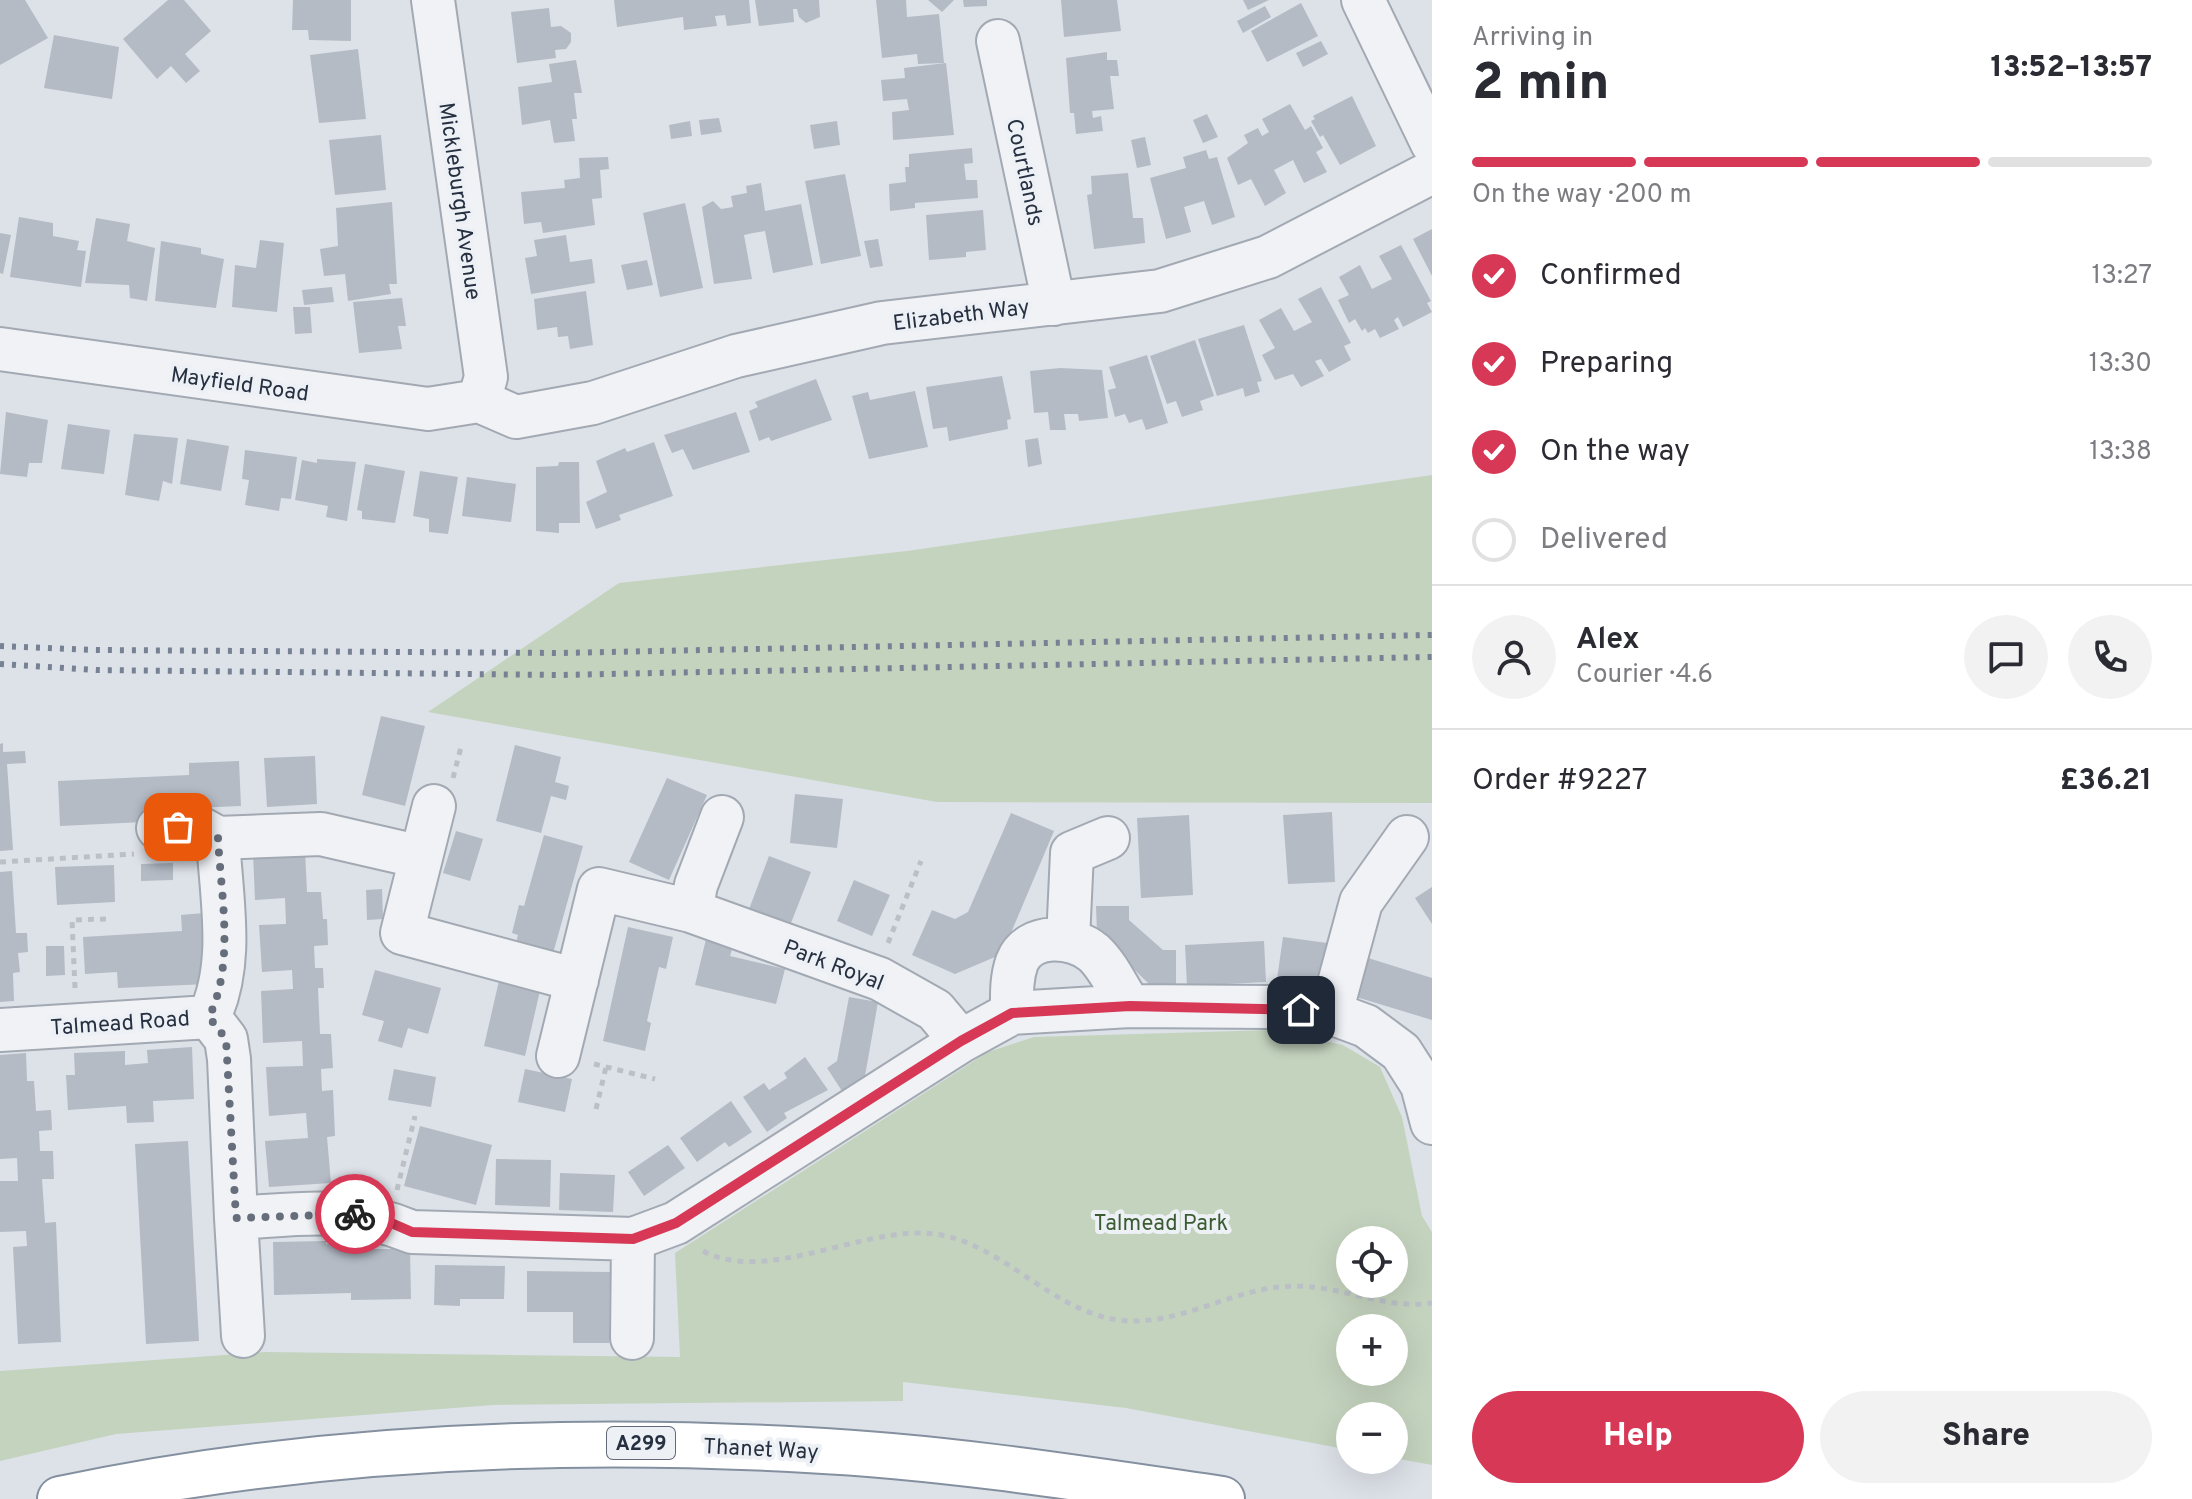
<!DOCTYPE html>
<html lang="en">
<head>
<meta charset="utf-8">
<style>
  :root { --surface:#fff; --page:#f2f2f3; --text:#2b2b33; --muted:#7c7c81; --line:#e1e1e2; --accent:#d73856 }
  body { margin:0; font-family:Overpass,sans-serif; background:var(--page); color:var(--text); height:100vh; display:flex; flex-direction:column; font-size:30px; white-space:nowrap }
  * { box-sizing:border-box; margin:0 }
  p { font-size:26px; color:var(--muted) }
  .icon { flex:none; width:44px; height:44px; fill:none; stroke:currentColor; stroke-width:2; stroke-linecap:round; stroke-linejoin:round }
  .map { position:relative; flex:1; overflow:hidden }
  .panel { display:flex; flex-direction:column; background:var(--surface); width:760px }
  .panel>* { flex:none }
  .controls { position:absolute; left:1336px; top:1226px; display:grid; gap:16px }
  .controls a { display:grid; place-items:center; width:72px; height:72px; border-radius:50%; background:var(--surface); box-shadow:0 8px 32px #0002; font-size:40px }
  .pin { position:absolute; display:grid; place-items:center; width:68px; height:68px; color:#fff; margin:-34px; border-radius:16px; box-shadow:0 4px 12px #0006 }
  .courier { position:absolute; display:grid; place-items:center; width:80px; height:80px; margin:-40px; border:6px solid #d73856; border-radius:50%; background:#fff; color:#222; box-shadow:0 2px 10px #0007 }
  .head em { font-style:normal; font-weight:800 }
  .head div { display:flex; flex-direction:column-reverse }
  .head { display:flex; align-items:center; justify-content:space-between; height:136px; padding:0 40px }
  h1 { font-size:52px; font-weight:800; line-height:60px }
  .bar { display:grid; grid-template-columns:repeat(4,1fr); gap:12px 8px; align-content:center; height:96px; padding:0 40px }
  .bar i { height:10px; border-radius:6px; background:var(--line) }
  .bar .current { background:var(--accent) }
  .bar p { grid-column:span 4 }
  .line { display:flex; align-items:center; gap:20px; padding:0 40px; border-top:2px solid var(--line) }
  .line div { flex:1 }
  .round { display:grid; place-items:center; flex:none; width:84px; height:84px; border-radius:42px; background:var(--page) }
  ol { padding:0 40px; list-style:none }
  li { display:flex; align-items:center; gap:24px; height:88px }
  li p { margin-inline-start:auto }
  li .icon { padding:8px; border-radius:50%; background:var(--accent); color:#fff; stroke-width:4 }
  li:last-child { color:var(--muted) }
  li i { width:44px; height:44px; border:4px solid var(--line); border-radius:50% }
  .button { display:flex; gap:16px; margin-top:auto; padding:16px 40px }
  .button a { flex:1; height:92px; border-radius:48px; background:var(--accent); color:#fff; font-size:32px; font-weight:800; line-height:92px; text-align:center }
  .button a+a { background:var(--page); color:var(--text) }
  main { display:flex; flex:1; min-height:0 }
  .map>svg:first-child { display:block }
  .green { fill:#c4d3be; fill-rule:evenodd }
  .building { fill:#b4bbc5 }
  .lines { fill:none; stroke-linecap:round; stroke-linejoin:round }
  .minor-casing { stroke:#a2a9b2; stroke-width:46 }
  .highway-casing { stroke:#8490a0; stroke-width:48 }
  .path { stroke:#bbc0c7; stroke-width:5; stroke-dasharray:6 6; stroke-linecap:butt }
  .minor { stroke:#f0f2f6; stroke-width:42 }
  .highway { stroke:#fff; stroke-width:44 }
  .rail { stroke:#768293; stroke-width:6; stroke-dasharray:4 8; stroke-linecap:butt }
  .done { stroke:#666e7b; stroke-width:8; stroke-dasharray:0 14.4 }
  .route { stroke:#d73856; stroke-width:10 }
  .labels { text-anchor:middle; stroke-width:8; stroke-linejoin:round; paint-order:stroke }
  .shield { fill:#edf1f6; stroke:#626a77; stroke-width:2 }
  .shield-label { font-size:20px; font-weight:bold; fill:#263040 }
  .street-label { font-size:22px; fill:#263040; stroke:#edf1f6 }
  .park-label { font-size:22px; fill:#3b5c32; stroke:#edf1f6 }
</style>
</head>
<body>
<main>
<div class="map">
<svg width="1432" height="1499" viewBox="0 0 1432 1499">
  <rect width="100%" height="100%" fill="#dde2e8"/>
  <path class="green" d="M1432,475V803L937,802L428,712L619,583L907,551Z
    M1274,1030L1343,1045L1380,1067L1402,1117L1422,1216L1432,1232V1465L1394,1458V1416H1350V1450L1126,1408L903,1382V1401L493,1405L116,1434L0,1461V1371L265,1352L680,1357L675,1253L988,1052L1034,1037ZM1350,1240H1394V1284H1350ZM1350,1328H1394V1372H1350Z"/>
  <path class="building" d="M0,0H25L48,38L0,65Z
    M168,0H184L211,31L185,54L200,71L186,83L171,66L157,79L123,39Z
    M293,0H351V41L309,40L308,30H292Z
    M614,0H749L751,23L727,26L725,15L715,16L717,26L684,30L683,17L617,27Z
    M755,0H819L820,17L806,23L799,17L797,9H793L794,22L759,26Z
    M876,0H906L907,17L939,14L944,63L918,64L917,54L882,58Z
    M928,0H954L942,12Z
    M963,0H987V6L964,7Z
    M1061,0H1117L1121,31L1064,37Z
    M1243,0H1269L1248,10Z
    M1301,3L1318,36L1267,62L1251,31Z
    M1265,6L1271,17L1243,33L1237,21Z
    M549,8L551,27L561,26L571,33V42L566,49L555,50L556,58L517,63L511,12Z
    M54,35L119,47L112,99L44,88Z
    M1321,41L1328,54L1303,67L1296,53Z
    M358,49L366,119L319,123L310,55Z
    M1107,52V60H1117L1119,76H1110L1114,109L1092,111L1093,118L1101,116L1103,131L1076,134L1074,113H1070L1066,58Z
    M576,60L582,93H574L577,119H572L575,141L554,143L550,120L522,125L518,87L552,82L549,64Z
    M946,63L954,135L893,140L892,112L909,110L907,99L883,101L881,80L905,78L904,68Z
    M1352,96L1376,146L1340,165L1323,135L1320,137L1311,121L1315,119L1313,116Z
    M1290,104L1305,130L1311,126L1323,148L1316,152L1327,172L1304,183L1293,160L1274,170L1286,193L1265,206L1251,179L1238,185L1227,158L1248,143L1244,135L1258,128L1262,136L1269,132L1262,119Z
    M1207,114L1218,137L1203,143L1193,120Z
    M719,118L722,132L701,135L699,120Z
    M690,121L692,136L671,139L669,125Z
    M837,121L840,145L814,149L810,125Z
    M381,135L386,190L335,195L329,140Z
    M1145,137L1151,165L1137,168L1131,140Z
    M972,148L973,163L964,164L966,180H977L978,198L915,203V208L890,211L889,184L906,182L905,167H909V154Z
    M1206,150L1209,159L1217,157L1235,217L1212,225L1204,201L1184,207L1191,232L1166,239L1150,178L1186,168L1183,157Z
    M608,157L609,169L600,170L602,198L592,199L595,225L543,233L541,222L524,224L521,192L565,188L564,180L580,178L579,158Z
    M1128,173L1133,218H1143L1145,243L1094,249L1087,195L1092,194L1091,176Z
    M845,174L861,256L821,264L805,181Z
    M761,183L765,211L801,204L813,265L773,273L765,231L753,233L744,235L752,279L714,284L702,207L713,201L721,209L733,207L731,196L747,193L746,186Z
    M392,202L397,284H389L391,294L348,301L345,274L324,276L320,249L338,246L336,208Z
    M685,203L703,288L660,297L643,213Z
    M983,210L986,250L966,252V257L929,260L926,215Z
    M19,217L53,223V236L79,241L77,250L86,251L81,287L10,277Z
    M96,218L130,224L127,241L155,248L147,301L130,298L129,285L85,283Z
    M1432,229V276L1413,239Z
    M0,233L11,235L3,274L0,273Z
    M566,235L570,262L592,259L595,283L531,294L525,258L537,256L534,240Z
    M878,239L883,266L870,268L864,241Z
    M260,240L284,243L277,312L232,307L235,265L256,268Z
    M161,241L201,248V254L224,259L216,308L155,301Z
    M1401,245L1431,301L1427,303L1432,312L1403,327L1398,317L1394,320L1399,329L1380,338L1375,329L1368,333L1365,328L1362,331L1355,319L1349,323L1338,300L1349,295L1339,277L1360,265L1372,289L1392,279L1379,256Z
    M647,260L653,285L627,290L621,265Z
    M332,287L334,302L304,305L302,290Z
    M1321,287L1351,343L1344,346L1351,360L1329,372L1321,359L1315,361L1324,376L1301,387L1293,374L1275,380L1262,355L1275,348L1259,320L1281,308L1294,331L1312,322L1298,299Z
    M586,291L593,345L570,349L568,336L558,337L557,327L537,330L534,299Z
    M402,298L406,326H398L402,349L359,353L353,302Z
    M293,307H310L312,333L295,334Z
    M1244,325L1262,381L1257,382L1260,392L1245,397L1243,388L1217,396L1198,339Z
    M1195,340L1214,396L1200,401L1203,410L1182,417L1176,401L1167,404L1150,356Z
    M1147,355L1168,423L1146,430L1142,419L1129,423L1125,414L1115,417L1108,390L1116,388L1109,367Z
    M1060,368L1102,370L1108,418L1079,421L1078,414H1064L1066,430H1050L1048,412L1034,413L1030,371Z
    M1002,376L1011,419L1007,420L1008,429L949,441L947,427L933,429L926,387Z
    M816,379L832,420L771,441L769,437L759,441L749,411L758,407L755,402Z
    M915,391L928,447L869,459L852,396L868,392L870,400Z
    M6,412L48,420L42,463H29L27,477L0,474Z
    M736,412L750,452L693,470L683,449L672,453L664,435Z
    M68,424L110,430L104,474L61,469Z
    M134,434L178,438L172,484L163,481L159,501L125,495Z
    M1038,438L1042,464L1028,467L1025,440Z
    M187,439L229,446L221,491L180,484Z
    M654,442L673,496L619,515L621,520L596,529L586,502L607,492L596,461L625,448L627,452Z
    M245,450L297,457L291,499L281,498L279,511L245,505L249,480L242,479Z
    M317,459L356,462L347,521L326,517L328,506L295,500L302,460L317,463Z
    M559,462H579L580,523H559V533L536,531V467L558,466Z
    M365,464L405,471L395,523L362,519V511L357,510Z
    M420,471L458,477L448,534L429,532V519L413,516Z
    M467,477L516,484L511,522L462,516Z
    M381,716L425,726L405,806L362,795Z
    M3,743V752L25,751L26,763L7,764L13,850L0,851V744Z
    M515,745L561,757L555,782L569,786L566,800L551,796L541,833L496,821Z
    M315,756L317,804L267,807L264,758Z
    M239,761L241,806L192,808L144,822L60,826L58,781L189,775V763Z
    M667,778L707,795L669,880L629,862Z
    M795,794L843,799L837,848L790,843Z
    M1332,812L1335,882L1288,884L1283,815Z
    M1011,813L1054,831L1002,954L955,974L912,955L932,910L955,919L968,912Z
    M1189,815L1193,895L1141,898L1137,818Z
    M456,831L483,839L470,881L443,873Z
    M544,835L583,846L552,957L515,947L518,935L512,933L519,905L524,906Z
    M305,850L307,892H321L323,919H327L328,945L314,946L315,968H323L324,988H318L320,1034H331L333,1068L321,1069L322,1091L333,1090L335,1136L327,1137L331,1183L269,1187L265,1141L308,1138L306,1113L269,1116L266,1067L303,1066L302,1041L263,1043L261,991L293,989L292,970L262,972L259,925L286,924L285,898L255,900L253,853Z
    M769,856L811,872L789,928L748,912Z
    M173,863V880L141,881V864Z
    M114,865L115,902L57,905L55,867Z
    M12,871L16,933H27L28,952L18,953L20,972L13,973L14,1001L0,1002V872Z
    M854,880L890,895L872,936L837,921Z
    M1432,887V924L1415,898Z
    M382,889L383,919L367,920L366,890Z
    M1096,906H1129V920L1163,950H1176V984H1149L1097,933Z
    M204,913L208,984L118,988L117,972L85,974L83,937L182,931L181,915Z
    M628,927L673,937L666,969L659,967L647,1021L651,1023L645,1051L603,1041Z
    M1283,937L1327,943L1321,986L1277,979Z
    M706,939L733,946L730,956L785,969L776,1004L695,985Z
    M1264,941L1266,982L1187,986L1185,945Z
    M46,946H64L65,975L46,976Z
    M1365,957L1432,978V1020L1353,996Z
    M375,970L441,988L428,1034L408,1028L402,1048L378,1041L384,1021L362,1015Z
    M501,972L542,982L525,1056L484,1046Z
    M849,997L878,1002L865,1076L842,1091L827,1068L837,1061Z
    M192,1047L194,1099L153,1101L154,1122L127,1123L126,1106L68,1110L66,1075H75L74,1053L125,1051V1065L148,1063L147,1050Z
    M26,1053L27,1081H34L36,1111L51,1110L52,1130L39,1131L40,1151H53L54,1179H42L45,1223L56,1222L61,1342L18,1344L13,1247L27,1246L26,1231L0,1232V1181H18L17,1158L0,1159V1055Z
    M805,1057L828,1090L784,1113L787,1118L767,1132L743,1097L764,1083L769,1090L787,1078L784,1073Z
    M394,1069L436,1077L431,1107L388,1100Z
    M525,1069L572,1079L565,1112L518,1102Z
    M731,1101L752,1132L729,1147L725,1142L697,1162L680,1138Z
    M420,1126L492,1145L476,1205L404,1186Z
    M188,1141L199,1341L146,1344L135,1144Z
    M668,1145L685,1168L644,1196L628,1172Z
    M496,1159L551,1160L550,1207L495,1205Z
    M560,1173L615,1175L613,1212L559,1210Z
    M326,1241V1244L357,1243V1249H410L411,1299L351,1300V1293L274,1295L273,1242Z
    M435,1265L505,1266L504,1299H460V1306L434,1305Z
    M527,1271L610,1272L609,1343H573V1312H527Z"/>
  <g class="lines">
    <g class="minor-casing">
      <path id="minor" d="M433,0L486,377L479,401
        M1363,0L1432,143
        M998,41L1054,304
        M0,349L428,409L479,401
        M479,401L516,417L593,403L736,356L882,323L1160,291L1268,257L1432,172
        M434,806L402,933L577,980
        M158,828L198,827L218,838L321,834L421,857
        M691,911L696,885L722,817
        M1068,940L1072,853L1108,838
        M1012,1013C1012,995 1011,979 1017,962C1029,932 1073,935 1094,953C1109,967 1118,989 1130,1006
        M1331,1013L1361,902L1407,837
        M209,1017C235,963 221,897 218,838
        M0,1030L209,1017L226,1039L229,1059L236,1218C303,1214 348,1205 412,1232L633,1239L676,1223L961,1041L1012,1013L1130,1006L1271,1007L1331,1013L1366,1026L1401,1052L1422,1085L1432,1123
        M558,1056L599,889L691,911L880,979L935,1010L961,1041
        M236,1218L243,1336
        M632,1338L633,1239"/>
    </g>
    <g class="highway-casing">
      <path id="highway" d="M60,1499C305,1447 557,1436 807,1450C946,1457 1085,1479 1222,1499"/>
    </g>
    <path class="path" d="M453,778L461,747
      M0,862L134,854
      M888,943L921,861
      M75,988L72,920L107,919
      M594,1064L655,1079
      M596,1109L606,1067
      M397,1190L415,1116
      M703,1251C762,1283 854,1232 921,1233C997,1234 1044,1309 1118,1320C1171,1327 1220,1296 1271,1288C1332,1278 1378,1311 1432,1303"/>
    <use href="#minor" class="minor"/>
    <use href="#highway" class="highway"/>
    <path class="rail" d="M0,646L93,650L560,653L1432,635
      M0,664L96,670L560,675L1432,657"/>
  </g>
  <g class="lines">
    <path class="done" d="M178,827H198L218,838C221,897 235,963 209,1017L226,1039L236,1218L355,1214"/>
    <path class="route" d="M355,1214L382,1219L412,1232L633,1239L676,1223L961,1041L1012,1013L1130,1006L1301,1010"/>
  </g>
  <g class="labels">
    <rect class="shield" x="607" y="1427" width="68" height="32" rx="6"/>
    <g class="shield-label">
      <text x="641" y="1450">A299</text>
    </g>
    <g class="street-label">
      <text transform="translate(1026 172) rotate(78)" y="8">Courtlands</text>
      <text transform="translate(461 201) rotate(82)" y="8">Mickleburgh Avenue</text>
      <text transform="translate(961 314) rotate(-7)" y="8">Elizabeth Way</text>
      <text transform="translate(240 383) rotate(8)" y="8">Mayfield Road</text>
      <text transform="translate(834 964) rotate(21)" y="8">Park Royal</text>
      <text transform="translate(120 1022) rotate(-4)" y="8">Talmead Road</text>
      <text transform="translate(761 1448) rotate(3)" y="8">Thanet Way</text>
    </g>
    <g class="park-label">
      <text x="1161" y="1230">Talmead Park</text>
    </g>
  </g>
</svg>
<div class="controls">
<a><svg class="icon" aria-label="locate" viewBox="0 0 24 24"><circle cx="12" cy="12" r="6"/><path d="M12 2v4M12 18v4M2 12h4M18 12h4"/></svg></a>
<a>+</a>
<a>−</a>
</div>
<div class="pin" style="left:178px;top:827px;background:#ea580c"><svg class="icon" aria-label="bag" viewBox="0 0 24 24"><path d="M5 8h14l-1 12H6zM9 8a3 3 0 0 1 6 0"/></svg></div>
<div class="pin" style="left:1301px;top:1010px;background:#1f2937"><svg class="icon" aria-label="home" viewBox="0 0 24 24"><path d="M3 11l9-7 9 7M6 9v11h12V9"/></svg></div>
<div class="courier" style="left:355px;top:1214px"><svg class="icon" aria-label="bike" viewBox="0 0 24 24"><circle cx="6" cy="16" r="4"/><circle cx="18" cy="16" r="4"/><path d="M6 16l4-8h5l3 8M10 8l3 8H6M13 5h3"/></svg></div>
</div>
<section class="panel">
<div class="head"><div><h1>2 min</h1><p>Arriving in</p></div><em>13:52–13:57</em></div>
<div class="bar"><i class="current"></i><i class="current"></i><i class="current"></i><i></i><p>On the way · 200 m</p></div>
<ol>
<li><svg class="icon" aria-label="check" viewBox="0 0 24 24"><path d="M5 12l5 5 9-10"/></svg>Confirmed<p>13:27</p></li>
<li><svg class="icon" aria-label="check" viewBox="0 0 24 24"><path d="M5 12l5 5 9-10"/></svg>Preparing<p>13:30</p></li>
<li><svg class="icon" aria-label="check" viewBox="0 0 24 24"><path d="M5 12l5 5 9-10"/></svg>On the way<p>13:38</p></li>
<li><i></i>Delivered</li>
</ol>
<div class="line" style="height:144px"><a class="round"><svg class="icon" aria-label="person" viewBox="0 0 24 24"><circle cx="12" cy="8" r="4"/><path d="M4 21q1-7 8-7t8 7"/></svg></a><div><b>Alex</b><p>Courier · 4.6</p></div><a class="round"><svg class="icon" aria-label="chat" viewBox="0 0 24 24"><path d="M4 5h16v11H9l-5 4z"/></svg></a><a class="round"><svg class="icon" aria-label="phone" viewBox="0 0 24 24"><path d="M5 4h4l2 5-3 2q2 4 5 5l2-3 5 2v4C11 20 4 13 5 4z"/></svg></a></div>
<div class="line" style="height:104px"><div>Order #9227</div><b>£36.21</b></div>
<div class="button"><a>Help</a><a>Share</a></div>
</section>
</main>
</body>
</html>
